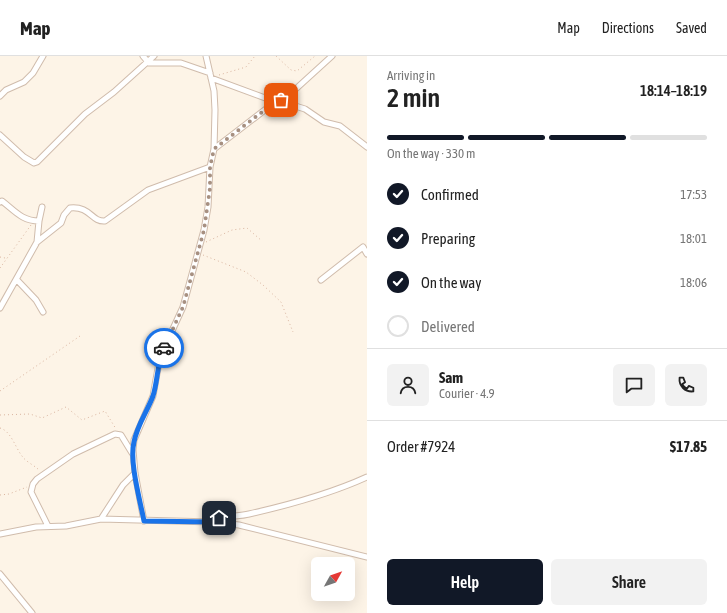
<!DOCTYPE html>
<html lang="en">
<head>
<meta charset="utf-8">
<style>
  :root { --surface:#fff; --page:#f2f2f2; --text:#222; --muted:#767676; --line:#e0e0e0; --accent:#111827 }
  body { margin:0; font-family:"Asap Condensed",sans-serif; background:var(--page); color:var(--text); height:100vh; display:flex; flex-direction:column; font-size:15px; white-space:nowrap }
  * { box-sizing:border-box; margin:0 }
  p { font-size:13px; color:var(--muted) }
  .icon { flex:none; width:22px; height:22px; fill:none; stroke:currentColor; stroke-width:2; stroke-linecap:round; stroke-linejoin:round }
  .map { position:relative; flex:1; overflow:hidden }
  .sheet { display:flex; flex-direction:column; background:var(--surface); width:360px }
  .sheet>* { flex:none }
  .needle { width:26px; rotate:50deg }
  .tools { position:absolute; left:311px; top:501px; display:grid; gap:8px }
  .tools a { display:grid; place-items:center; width:44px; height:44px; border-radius:6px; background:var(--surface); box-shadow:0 4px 16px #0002; font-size:20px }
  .pin { position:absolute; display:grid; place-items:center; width:34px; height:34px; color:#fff; margin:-17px; border-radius:8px; box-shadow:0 2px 6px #0006 }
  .courier { position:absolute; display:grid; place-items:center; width:40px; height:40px; margin:-20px; border:3px solid #1a73e8; border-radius:50%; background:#fff; color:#222; box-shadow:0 1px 5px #0007 }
  .summary em { font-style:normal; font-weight:600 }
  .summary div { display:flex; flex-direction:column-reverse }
  .summary { display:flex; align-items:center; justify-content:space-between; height:68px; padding:0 20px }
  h1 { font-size:26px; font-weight:600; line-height:30px }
  .bar { display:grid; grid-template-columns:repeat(4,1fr); gap:6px 4px; align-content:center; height:48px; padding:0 20px }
  .bar i { height:5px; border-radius:3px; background:var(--line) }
  .bar .active { background:var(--accent) }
  .bar p { grid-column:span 4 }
  .line { display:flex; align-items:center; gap:10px; padding:0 20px; border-top:1px solid var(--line) }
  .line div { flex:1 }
  .round { display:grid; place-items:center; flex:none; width:42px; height:42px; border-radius:6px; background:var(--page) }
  ol { padding:0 20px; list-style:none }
  li { display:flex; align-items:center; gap:12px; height:44px }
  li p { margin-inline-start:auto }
  li .icon { padding:4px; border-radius:50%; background:var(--accent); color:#fff; stroke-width:4 }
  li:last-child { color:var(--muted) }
  li i { width:22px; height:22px; border:2px solid var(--line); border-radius:50% }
  .button { display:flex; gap:8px; margin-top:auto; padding:8px 20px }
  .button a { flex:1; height:46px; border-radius:6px; background:var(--accent); color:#fff; font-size:16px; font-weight:600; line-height:46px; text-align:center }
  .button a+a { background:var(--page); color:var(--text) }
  header { display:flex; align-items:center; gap:24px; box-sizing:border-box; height:56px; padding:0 20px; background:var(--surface); border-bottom:1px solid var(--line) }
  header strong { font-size:19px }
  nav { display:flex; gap:22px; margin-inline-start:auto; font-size:14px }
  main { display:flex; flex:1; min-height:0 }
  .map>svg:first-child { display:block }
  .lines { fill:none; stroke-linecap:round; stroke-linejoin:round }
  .minor-casing { stroke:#d0bcac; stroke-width:7 }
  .path { stroke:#dab5a0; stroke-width:1; stroke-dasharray:1 3; stroke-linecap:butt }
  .minor { stroke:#fff; stroke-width:5 }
  .done { stroke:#a79081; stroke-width:4; stroke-dasharray:0 7.2 }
  .route { stroke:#1a73e8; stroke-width:5 }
</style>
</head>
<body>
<header>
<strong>Map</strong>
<nav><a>Map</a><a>Directions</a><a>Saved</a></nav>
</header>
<main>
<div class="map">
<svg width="367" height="557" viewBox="0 0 367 557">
  <rect width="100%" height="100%" fill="#fdf4e7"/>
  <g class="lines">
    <g class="minor-casing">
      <path id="minor" d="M143,0L149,7H181L210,17
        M211,22L276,46
        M0,40L6,34L24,26L33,17L43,0
        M283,44L292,49L305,53L324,66L340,70L367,91
        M0,79L24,101L34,107L37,106L85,58L114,36L154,0
        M214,93L266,53L288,40L332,0
        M0,146L2,145C15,155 22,165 39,165
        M37,186L39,165L42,151
        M17,224L36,244L43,256
        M321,224L363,191L367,198
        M0,252L37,186L61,167L64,159L70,152C91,150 91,166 105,165L148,134L210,111
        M101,463L123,429L135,417
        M144,465L135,417L133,394L134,384L153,340L160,301L183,251L204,174L208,151L210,111L214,93L215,54L214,35L206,0
        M213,465C225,459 237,461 249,458C289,449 330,438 367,421
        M48,470L31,436L33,428L37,423L73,398L115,378L121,379L132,397
        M0,478L36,471L66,470L101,463L212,466L239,469L367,501
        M0,518L32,557"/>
    </g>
    <path class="path" d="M276,0L291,14L297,15L315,0
      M219,19L246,11L255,0
      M206,186L232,174L247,172L262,185
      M203,199L246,216L263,229L281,246L293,276
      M0,201L5,202
      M0,212L31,169
      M0,335L80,280
      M0,359L30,358L42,362L66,351L82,364L105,355L116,373
      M0,372C11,375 15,391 22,400C26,406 34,409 39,414
      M0,439L9,438L27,431"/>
    <use href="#minor" class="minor"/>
  </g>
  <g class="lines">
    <path class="done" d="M164,292L183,251L204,174L210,132V111L214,93L266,53L281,44"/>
    <path class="route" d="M164,292C157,307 158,324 153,340C147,356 137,369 134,386C129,405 140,444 144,465L212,466L219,462"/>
  </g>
</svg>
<div class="tools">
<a><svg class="needle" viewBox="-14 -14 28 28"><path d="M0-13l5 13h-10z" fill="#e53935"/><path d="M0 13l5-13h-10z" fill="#767676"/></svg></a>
</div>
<div class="pin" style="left:281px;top:44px;background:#ea580c"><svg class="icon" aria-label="bag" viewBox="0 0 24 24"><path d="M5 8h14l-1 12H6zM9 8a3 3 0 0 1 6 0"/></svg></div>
<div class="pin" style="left:219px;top:462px;background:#1f2937"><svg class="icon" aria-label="home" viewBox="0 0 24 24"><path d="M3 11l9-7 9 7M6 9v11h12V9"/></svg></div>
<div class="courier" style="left:164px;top:292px"><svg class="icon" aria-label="car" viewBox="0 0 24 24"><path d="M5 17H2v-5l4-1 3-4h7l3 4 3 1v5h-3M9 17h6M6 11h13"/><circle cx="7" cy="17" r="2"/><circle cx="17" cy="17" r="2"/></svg></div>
</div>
<section class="sheet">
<div class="summary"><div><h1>2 min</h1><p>Arriving in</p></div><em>18:14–18:19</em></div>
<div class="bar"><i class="active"></i><i class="active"></i><i class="active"></i><i></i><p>On the way · 330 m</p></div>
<ol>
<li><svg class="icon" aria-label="check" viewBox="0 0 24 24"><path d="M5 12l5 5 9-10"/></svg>Confirmed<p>17:53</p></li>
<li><svg class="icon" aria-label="check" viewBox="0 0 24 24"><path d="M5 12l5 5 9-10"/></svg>Preparing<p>18:01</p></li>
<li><svg class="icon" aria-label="check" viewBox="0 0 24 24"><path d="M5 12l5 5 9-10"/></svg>On the way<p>18:06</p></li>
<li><i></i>Delivered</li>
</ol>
<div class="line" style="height:72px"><a class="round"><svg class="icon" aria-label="person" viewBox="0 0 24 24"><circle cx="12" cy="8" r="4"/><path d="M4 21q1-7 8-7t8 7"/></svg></a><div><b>Sam</b><p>Courier · 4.9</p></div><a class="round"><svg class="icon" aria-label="chat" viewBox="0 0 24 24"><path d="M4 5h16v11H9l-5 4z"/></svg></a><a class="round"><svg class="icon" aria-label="phone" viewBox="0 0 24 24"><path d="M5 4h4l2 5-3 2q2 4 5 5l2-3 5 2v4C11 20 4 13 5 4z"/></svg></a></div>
<div class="line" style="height:52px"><div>Order #7924</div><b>$17.85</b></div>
<div class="button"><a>Help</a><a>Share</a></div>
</section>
</main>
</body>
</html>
